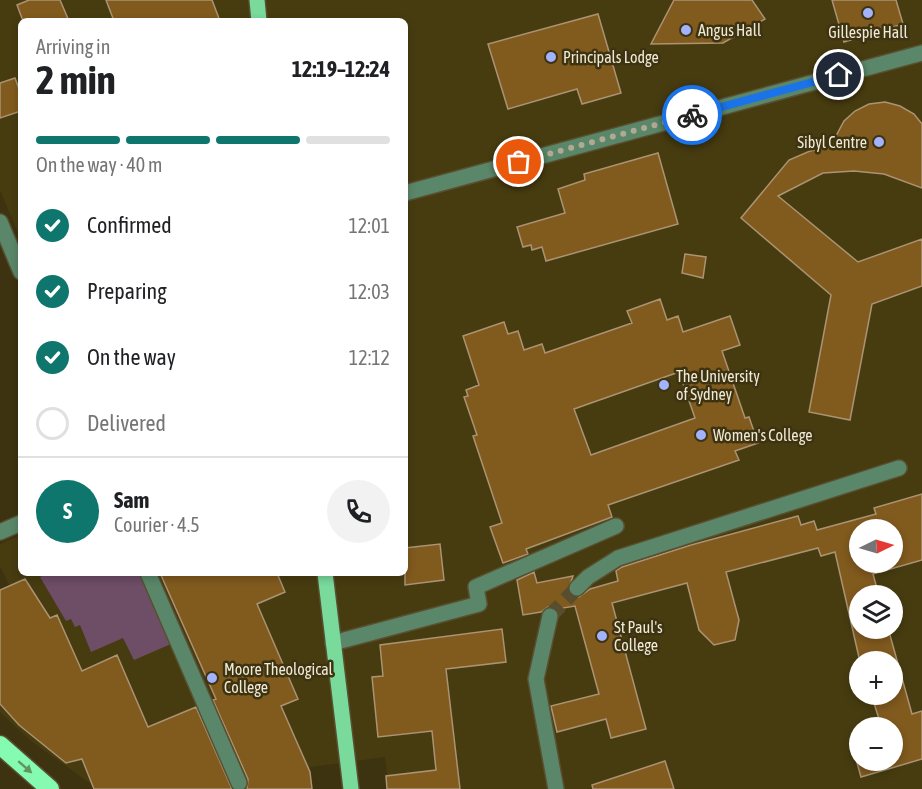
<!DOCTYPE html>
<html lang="en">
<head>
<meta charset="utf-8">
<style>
  :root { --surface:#fff; --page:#f2f2f2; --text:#202124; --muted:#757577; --line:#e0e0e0; --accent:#0f766e }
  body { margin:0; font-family:"Asap Condensed",sans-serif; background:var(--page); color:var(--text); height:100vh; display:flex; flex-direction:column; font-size:22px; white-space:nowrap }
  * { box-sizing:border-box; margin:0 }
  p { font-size:20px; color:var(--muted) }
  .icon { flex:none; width:33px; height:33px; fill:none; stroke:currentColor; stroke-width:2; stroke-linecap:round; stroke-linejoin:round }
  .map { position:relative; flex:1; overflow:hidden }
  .panel { position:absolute; left:18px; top:18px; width:390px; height:558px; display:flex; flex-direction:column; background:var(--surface); border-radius:9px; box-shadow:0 3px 9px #0003 }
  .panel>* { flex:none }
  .needle { width:39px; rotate:85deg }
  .buttons { position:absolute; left:849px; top:519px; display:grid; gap:12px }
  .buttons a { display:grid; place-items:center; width:54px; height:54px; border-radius:50%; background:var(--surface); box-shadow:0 3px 9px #0003; font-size:30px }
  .pin { position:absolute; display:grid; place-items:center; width:51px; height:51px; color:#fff; margin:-26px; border:3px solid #fff; border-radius:50%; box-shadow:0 2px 6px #0007 }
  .courier { position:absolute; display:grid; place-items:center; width:60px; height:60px; margin:-30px; border:4px solid #1a73e8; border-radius:50%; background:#fff; color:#222; box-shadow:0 2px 8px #0007 }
  .overview em { font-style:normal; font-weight:700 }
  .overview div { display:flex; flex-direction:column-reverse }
  .overview { display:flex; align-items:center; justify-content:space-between; height:102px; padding:0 18px }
  h1 { font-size:39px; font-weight:700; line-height:45px }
  .bar { display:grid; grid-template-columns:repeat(4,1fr); gap:9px 6px; align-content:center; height:72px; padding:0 18px }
  .bar i { height:8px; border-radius:4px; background:var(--line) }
  .bar .on { background:var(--accent) }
  .bar p { grid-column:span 4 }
  .line { display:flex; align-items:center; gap:15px; padding:0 18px; border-top:2px solid var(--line) }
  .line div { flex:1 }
  .round { display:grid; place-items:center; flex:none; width:63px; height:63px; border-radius:32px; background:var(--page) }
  ol { padding:0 18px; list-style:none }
  li { display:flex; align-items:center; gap:18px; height:66px }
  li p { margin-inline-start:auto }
  li .icon { padding:6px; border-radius:50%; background:var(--accent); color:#fff; stroke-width:4 }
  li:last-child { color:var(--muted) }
  li i { width:33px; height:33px; border:3px solid var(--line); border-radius:50% }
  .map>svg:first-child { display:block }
  .built { fill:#473c10; fill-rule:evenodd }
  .green { fill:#6e4d67 }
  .building { fill:#815a1e; stroke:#ab9373; stroke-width:1.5; fill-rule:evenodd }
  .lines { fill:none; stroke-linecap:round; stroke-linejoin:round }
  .minor-tunnel { stroke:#584e2f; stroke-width:15; stroke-dasharray:15 8; stroke-linecap:butt }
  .minor-casing { stroke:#595031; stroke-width:18 }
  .major-casing { stroke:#595031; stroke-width:18 }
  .highway-casing { stroke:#595031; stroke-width:21 }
  .minor { stroke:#5a8769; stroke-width:15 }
  .major { stroke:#79da9c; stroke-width:15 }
  .highway { stroke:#84fbb0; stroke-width:18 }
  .oneway { fill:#609760 }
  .done { stroke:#b1a991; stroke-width:6; stroke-dasharray:0 10.8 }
  .route { stroke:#1a73e8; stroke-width:8 }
  .poi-dot { fill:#a2b2fd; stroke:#3d3311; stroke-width:2 }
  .labels { text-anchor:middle; stroke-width:5; stroke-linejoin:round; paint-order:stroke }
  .poi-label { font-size:16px; fill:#efe9d6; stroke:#3d3311; text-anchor:start }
</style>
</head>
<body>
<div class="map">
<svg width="922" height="789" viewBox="0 0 922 789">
  <rect width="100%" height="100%" fill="#3d3311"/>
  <path class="built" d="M0,0H922V789H389L385,757L310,767L312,789H98L31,741L0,712V590L10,586L0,566V544L21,535V573H405V21H21V240L0,190ZM860,530H892V562H860ZM860,596H892V628H860ZM860,662H892V694H860ZM860,728H892V760H860Z"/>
  <path class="green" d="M49,573H140L171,644L134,660L123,638L91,652L80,625L75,627L71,619L66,621L40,577Z"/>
  <path class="building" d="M29,0H60L69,21H23L17,5Z
    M106,0H212L220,21H114Z
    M674,0H752L765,19L723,43L651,44Z
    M832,0H896L903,24L844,42Z
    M598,14L621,93L582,104L577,89L508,109L488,44Z
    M15,78L21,94V111L0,118V83Z
    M885,102L900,106L914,114L922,124V188L884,174L854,171L823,173L778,196L858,262L922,239V286L872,304L850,420L809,412L831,295L741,218L789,160L810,151L834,147L836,136L844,121L855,111L869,104Z
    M658,153L678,224L546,261L542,247L532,250L531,245L523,247L517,227L565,213L558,189L585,180L584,174Z
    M685,254L706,257L703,278L682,273Z
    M660,299L667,320L678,316L683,332L730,316L740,345L722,351L745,418L749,417L758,443L735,451L739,460L608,505L612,517L526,549L528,554L503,563L490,527L502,523L473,436L477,435L464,397L468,396L466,390L479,385L463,336L504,322L508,334L518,331L524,350L542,344L545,353L632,323L627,311ZM679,372L695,418L591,455L574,409Z
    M922,494V560L873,574L879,596H860V628H888L912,714L922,711V759L861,777L854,752L860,750V760H892V728H882L871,694H892V662H860L835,552L821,556L818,548L726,572L739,620L735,640L714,645L699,630L687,583L612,603L646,729L611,738L606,719L557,732L551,706L599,694L575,606L557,609L548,607L541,612L523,615L517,580L534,572L537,583L573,576L568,591L574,597H579L590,589L618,581L616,571L622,567L691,545L798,516L801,525L814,521L817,530L876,514L874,508ZM860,530H892V562H860Z
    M440,544L444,580L405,585V548Z
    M160,573H277L285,592L257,604L298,699L281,706L310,772L312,789H247L248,779L213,700L216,699Z
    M25,579L50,618L57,615L82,671L117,655L148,727L196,707L232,789H94L82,759L66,763L19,725L0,704V590Z
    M502,629L506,662L446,669L460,789H387L386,776L436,770L432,731L378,737L372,677L383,676L380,645Z
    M665,761L674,789H593L592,785Z"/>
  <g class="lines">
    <path class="minor-tunnel" d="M550,616L577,588"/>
    <g class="minor-casing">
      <path id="minor" d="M405,193L922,53
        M0,222L21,272
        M0,532L21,523
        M148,573L239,783
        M577,588L588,577L618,558L899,468
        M550,616L536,679L556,789
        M333,643L479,604L476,587L616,526"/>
    </g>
    <g class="major-casing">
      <path id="major" d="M257,0L259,21
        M325,573L351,789"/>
    </g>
    <g class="highway-casing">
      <path id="highway" d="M0,745L50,789"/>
    </g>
    <use href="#minor" class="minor"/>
    <use href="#major" class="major"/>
    <use href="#highway" class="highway"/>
  </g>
  <defs><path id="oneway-solid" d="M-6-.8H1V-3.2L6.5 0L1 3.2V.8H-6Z" transform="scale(1.5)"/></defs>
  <use class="oneway" href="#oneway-solid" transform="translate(25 767) rotate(41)"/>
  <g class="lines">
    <path class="done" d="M519,162L692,115"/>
    <path class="route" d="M692,115L839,75"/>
  </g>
  <g class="poi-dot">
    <circle cx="868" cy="13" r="6"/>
    <circle cx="686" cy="30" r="6"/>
    <circle cx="551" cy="57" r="6"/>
    <circle cx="879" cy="142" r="6"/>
    <circle cx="664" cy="385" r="6"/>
    <circle cx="701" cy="435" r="6"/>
    <circle cx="602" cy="636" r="6"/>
    <circle cx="212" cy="678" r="6"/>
  </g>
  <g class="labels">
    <g class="poi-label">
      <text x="698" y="36">Angus Hall</text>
      <text x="868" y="38" text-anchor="middle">Gillespie Hall</text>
      <text x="563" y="63">Principals Lodge</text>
      <text x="867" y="148" text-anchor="end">Sibyl Centre</text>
      <text x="676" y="382">The University<tspan x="676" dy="18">of Sydney</tspan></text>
      <text x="713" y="441">Women's College</text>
      <text x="614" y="633">St Paul's<tspan x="614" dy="18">College</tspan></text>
      <text x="224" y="675">Moore Theological<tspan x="224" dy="18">College</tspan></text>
    </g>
  </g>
</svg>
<div class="buttons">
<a><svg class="needle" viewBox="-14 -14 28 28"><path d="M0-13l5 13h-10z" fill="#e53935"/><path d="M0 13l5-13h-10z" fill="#757577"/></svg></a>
<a><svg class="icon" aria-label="layers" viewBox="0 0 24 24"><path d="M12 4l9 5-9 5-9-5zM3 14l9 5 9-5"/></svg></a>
<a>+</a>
<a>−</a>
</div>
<div class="pin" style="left:519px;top:162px;background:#ea580c"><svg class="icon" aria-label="bag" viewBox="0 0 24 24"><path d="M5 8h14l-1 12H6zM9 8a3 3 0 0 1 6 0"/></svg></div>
<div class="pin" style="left:839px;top:75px;background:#1f2937"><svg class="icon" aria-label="home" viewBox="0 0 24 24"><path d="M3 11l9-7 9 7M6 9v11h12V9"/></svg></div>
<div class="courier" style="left:692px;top:115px"><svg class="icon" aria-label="bike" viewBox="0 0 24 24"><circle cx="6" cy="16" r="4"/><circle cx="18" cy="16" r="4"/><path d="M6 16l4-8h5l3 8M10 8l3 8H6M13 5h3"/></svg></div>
<section class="panel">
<div class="overview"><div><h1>2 min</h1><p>Arriving in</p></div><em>12:19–12:24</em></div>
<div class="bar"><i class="on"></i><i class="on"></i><i class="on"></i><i></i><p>On the way · 40 m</p></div>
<ol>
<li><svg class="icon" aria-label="check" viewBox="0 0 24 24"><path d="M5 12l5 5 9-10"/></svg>Confirmed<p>12:01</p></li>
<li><svg class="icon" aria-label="check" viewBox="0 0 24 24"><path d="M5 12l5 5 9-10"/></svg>Preparing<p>12:03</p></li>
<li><svg class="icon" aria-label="check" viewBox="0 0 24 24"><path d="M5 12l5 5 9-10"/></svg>On the way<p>12:12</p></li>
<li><i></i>Delivered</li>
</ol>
<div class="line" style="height:108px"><b class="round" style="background:var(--accent);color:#fff">S</b><div><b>Sam</b><p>Courier · 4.5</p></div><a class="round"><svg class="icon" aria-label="phone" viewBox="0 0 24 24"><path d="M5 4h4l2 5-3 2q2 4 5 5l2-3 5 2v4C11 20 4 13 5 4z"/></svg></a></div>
</section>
</div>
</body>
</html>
